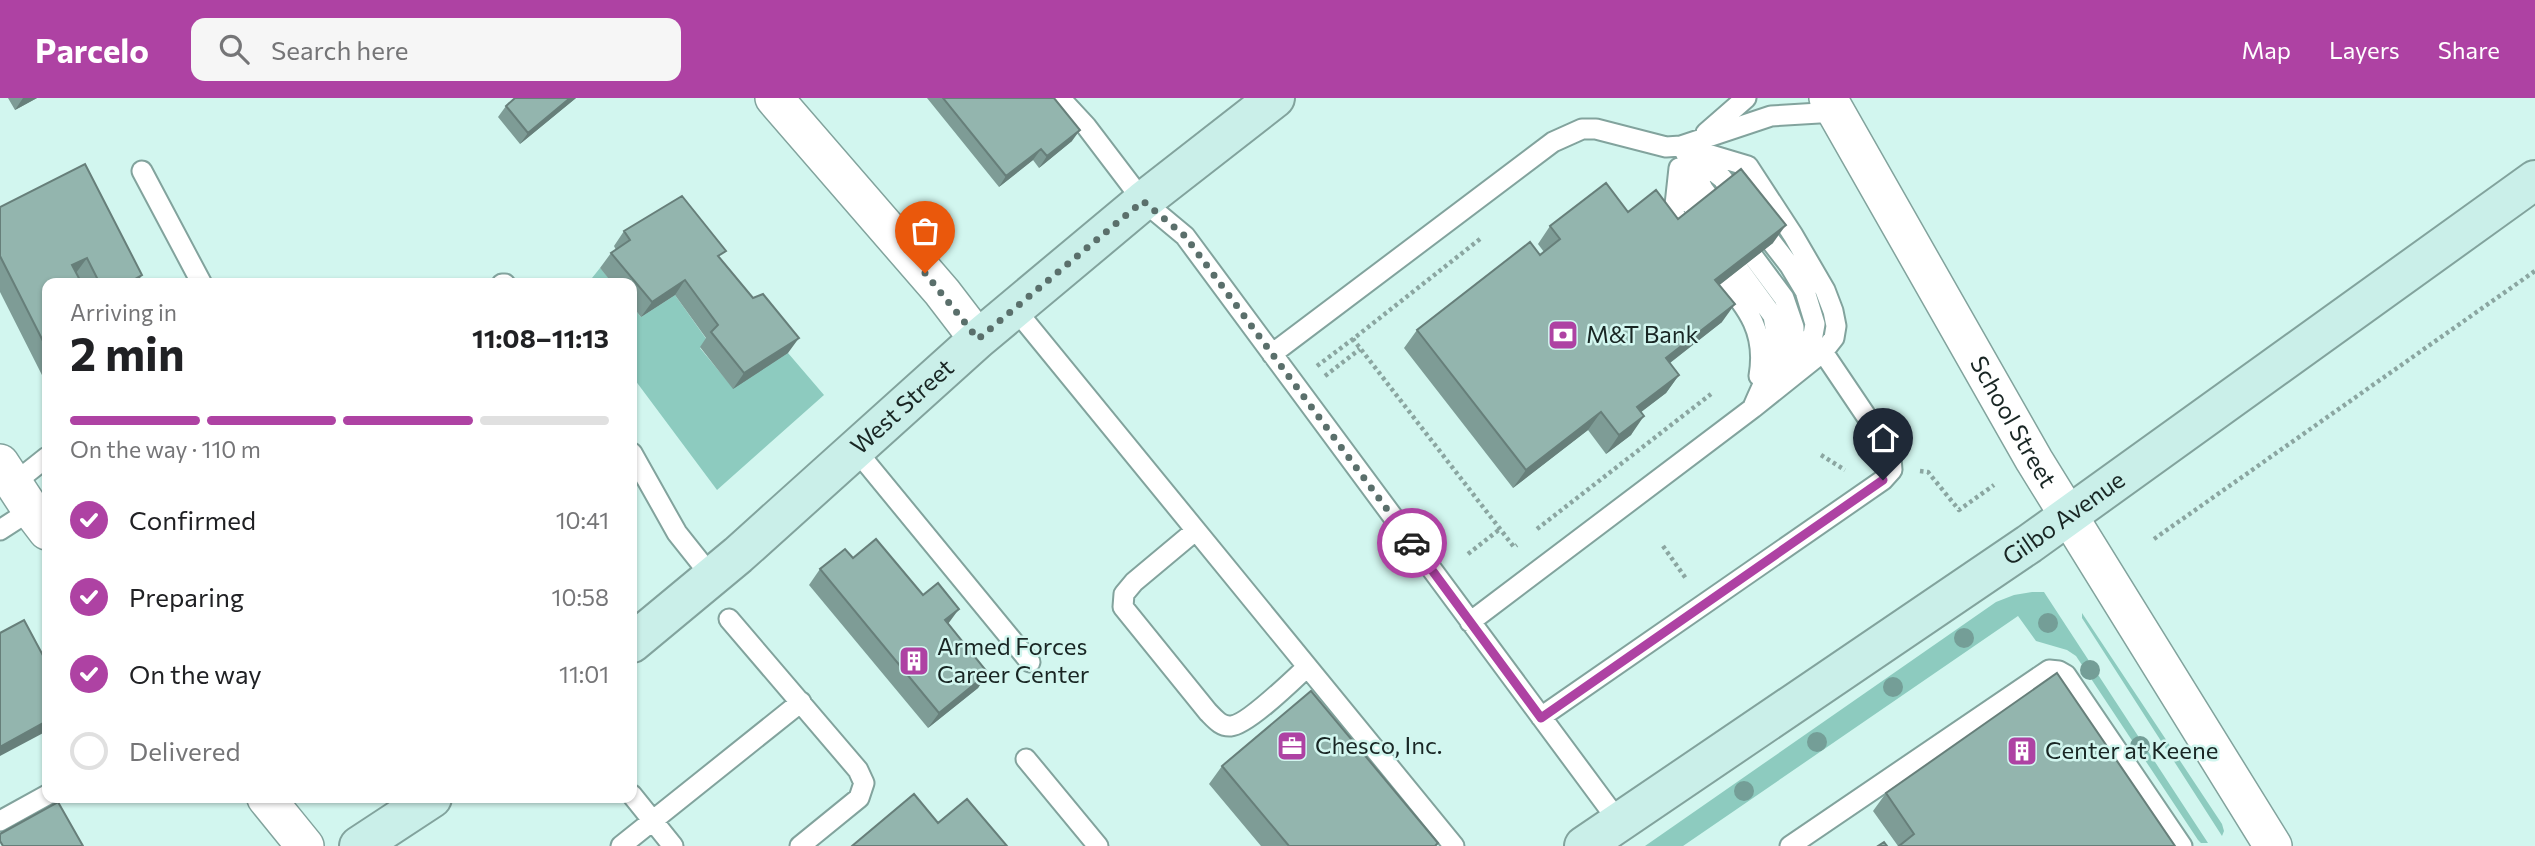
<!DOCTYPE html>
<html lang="en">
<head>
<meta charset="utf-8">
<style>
  :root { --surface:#fff; --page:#f6f6f6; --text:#202124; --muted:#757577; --line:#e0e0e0; --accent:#ae42a3 }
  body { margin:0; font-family:Commissioner,sans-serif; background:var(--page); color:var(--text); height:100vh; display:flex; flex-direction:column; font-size:26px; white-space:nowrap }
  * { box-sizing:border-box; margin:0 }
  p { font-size:23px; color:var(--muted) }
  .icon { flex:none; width:38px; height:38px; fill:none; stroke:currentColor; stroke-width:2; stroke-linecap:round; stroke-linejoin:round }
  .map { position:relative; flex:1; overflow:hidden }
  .panel { position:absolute; left:42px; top:180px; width:595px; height:525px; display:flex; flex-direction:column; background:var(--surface); border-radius:14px; box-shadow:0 2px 5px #0004 }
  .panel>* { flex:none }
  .pin { position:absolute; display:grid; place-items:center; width:60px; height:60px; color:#fff; margin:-72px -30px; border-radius:50% 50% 50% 0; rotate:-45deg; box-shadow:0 0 7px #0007 }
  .pin .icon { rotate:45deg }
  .courier { position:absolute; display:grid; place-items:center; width:70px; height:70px; margin:-35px; border:5px solid #ae42a3; border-radius:50%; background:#fff; color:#222; box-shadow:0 2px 9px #0007 }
  .headline em { font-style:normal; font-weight:700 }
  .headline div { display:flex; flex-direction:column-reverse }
  .headline { display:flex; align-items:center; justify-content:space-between; height:119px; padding:0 28px }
  h1 { font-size:46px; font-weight:700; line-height:52px }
  .bar { display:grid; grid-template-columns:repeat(4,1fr); gap:10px 7px; align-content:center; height:84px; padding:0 28px }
  .bar i { height:9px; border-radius:5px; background:var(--line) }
  .bar .on { background:var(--accent) }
  .bar p { grid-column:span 4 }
  ol { padding:0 28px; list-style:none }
  li { display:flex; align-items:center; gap:21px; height:77px }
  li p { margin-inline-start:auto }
  li .icon { padding:7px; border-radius:50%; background:var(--accent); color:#fff; stroke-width:4 }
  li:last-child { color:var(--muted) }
  li i { width:38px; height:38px; border:4px solid var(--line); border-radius:50% }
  header { display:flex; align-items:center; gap:42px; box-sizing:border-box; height:98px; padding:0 35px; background:var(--accent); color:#fff }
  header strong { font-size:33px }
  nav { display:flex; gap:38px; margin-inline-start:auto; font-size:24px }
  .search { width:490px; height:63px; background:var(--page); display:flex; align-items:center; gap:18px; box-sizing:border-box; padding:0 24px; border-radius:14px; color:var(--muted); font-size:26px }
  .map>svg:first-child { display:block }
  .green { fill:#8dcbbf }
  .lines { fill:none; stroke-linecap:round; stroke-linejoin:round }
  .lane-casing { stroke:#82a39d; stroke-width:23 }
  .street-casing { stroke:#82a39d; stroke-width:40 }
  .secondary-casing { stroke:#82a39d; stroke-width:42 }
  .path { stroke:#8ba6a1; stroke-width:4.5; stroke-dasharray:3.5 3.5; stroke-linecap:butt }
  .lane { stroke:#fff; stroke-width:19 }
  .street { stroke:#fff; stroke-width:37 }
  .secondary { stroke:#caefe9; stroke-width:38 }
  .tree { fill:#749e97 }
  .wall { fill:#7e9c96 }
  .shaded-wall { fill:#677f7a }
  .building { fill:#93b5ae; stroke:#677f7a; stroke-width:2 }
  .done { stroke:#5a6f6b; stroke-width:7; stroke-dasharray:0 12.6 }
  .route { stroke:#ae42a3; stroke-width:9 }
  .labels { text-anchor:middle; stroke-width:5; stroke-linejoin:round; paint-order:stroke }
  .poi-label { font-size:24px; fill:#192624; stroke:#d2f6ef; text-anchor:start }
  .street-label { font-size:24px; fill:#192624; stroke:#d2f6ef }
</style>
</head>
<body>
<header>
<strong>Parcelo</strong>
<div class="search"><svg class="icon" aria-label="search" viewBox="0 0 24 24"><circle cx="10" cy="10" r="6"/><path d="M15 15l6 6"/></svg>Search here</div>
<nav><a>Map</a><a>Layers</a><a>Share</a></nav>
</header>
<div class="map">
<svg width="2535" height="748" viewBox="0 0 2535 748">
  <rect width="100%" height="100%" fill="#d2f6ef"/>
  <path class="green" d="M600,170L613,185H588Z
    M675,197L707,242L700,250L733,290L788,255L824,297L717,392L632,278V208L641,219Z
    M2032,494H2044L2208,745H2201L2198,742L2076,558L2067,552L2036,543L2018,518L1683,748H1645L1996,504L2014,497Z
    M2082,515L2222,726L2224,733L2222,738L2082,520Z"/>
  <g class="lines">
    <g class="lane-casing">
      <path id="lane" d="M1060,0L1086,28L1143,103L1185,138L1619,724
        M1706,35L1746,0
        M1685,54L1703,91L1784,200L1794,229V245L1783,262
        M1691,55L1722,80L1790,168L1805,193L1815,226L1813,237L1778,280
        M1685,67L1691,106L1773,218C1782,256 1767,275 1753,309
        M1679,70L1674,116L1689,137
        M142,73L202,186
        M1709,164C1739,203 1768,225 1759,278
        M502,186H505
        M1015,211L1454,748
        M1272,256L1553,44L1582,31H1596L1666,49L1681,48L1771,18L1836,14
        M855,351L1030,564
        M632,355L677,435L712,479
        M13,386L47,359
        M0,432L31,412
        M1195,433L1134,484L1124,496L1123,509L1208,614C1215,621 1221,629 1231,628C1247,627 1293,582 1307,569
        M729,521L858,672L864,685L859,700L800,748
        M1470,524L1753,310L1823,254L1834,240L1836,228L1833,213L1825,192L1793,137L1748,68L1681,48
        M1541,619L1883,382L1892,372L1891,360L1885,346L1823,254
        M1026,661L1098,748
        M632,697L673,748
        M0,723L47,697
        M621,748L801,604
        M1790,748L2049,572L2059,573L2066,577L2182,748"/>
    </g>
    <g class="street-casing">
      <g id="street">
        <path d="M774,0L942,194L978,241"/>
        <path id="s1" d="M1828,0L2034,362L2273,748"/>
        <path d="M0,365L31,412L47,433"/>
        <path d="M266,700L305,748"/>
      </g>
    </g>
    <g class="secondary-casing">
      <g id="secondary">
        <path id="s2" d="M632,545L738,457L978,241L1143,103L1275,0"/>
        <path d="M359,748L432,700"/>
        <path id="s3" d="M1584,748L2029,446L2535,82"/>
      </g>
    </g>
    <path class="path" d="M1480,141L1353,241L1514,449L1517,447
      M1317,268L1353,241
      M1325,278L1360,251
      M1821,357L1845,372
      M1920,373L1928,374L1959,412L1994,387
      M1537,431L1711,296
      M2154,441L2535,173
      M1663,448L1687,482
      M1468,456L1500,431"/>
    <use href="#lane" class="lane"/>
    <use href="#street" class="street"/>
    <use href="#secondary" class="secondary"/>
  </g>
  <g class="tree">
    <circle cx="2048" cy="525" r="10"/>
    <circle cx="1964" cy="540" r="10"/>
    <circle cx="2090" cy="572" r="10"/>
    <circle cx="1893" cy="589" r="10"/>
    <circle cx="1817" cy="644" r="10"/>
    <circle cx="2140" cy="648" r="10"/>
    <circle cx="1744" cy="693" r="10"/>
  </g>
  <path class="wall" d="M8,0H37L15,12Z
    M515,0H576L520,46L498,19L506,8Z
    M927,0H1054L1072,43L1039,70L1033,62L999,89Z
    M0,109L136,186H47V287L0,194Z
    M1628,114L1678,121L1773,145L1719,187L1722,224L1670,265L1679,277L1666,295L1641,314L1631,337L1606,356L1588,332L1513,390L1404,250L1417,232L1544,154L1538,146L1550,128Z
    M624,133L788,255L733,291L700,249L706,240L675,197L641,219L632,208V186H613L600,170L611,155L616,152L614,148Z
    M853,460L948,526L988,575L978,590L928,630L809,487L820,471Z
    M1222,668L1438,745L1436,748H1261L1209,686Z
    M1886,695L2175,748H1898L1873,713Z"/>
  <path class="shaded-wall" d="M23,0H37L15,12Z
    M570,0H576L520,46L528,35Z
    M1080,32L1072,43L1039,70L1047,58Z
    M1041,51L1033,62L999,89L1006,78Z
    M1786,127L1773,145L1703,200L1715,182Z
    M87,160L76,175L72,167Z
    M142,177L136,186H126Z
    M685,182L675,197L641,219L652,204Z
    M1735,206L1722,224L1653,278L1666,260Z
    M799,240L788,255L733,291L744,275Z
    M1679,277L1666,295L1624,327L1637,309Z
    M1601,314L1588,332L1513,390L1526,372Z
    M1644,318L1631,337L1606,356L1619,337Z
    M959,511L948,526L945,522Z
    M988,575L978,590L928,630L939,615Z
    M47,623V633L0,658V649Z"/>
  <path class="building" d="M515,0H570L528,35L506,8Z
    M943,0H1054L1080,32L1047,58L1041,51L1006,78Z
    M85,66L142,177L126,186H100L87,160L72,167L82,186H47V251L0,158V109Z
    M1741,71L1786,127L1715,182L1735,206L1666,260L1679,277L1637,309L1644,318L1619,337L1601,314L1526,372L1417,232L1530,144L1540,157L1560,141L1550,128L1606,85L1628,114L1656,92L1678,121Z
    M682,98L726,153L718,158L753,200L763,196L799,240L744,275L711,234L718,227L685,182L652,204L611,155L630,142L624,133Z
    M876,441L923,497L938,485L959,511L945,522L988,575L939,615L820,471L845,451L853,460Z
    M24,522L47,565V623L0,649V535Z
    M2057,575L2175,748H1899L1914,736L1886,695Z
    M1311,593L1438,745L1435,748H1289L1222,668Z
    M914,696L938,725L967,701L1007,748H852Z
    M58,704L83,748H3L0,743V736Z
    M1884,744L1887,748H1878Z"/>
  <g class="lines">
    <path class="done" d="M925,175L978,241L1143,103L1185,138L1412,445"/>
    <path class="route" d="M1412,445L1541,620L1883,382"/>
  </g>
  <defs>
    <g id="bank-square" transform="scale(1.575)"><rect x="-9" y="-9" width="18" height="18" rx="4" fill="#ae42a3" stroke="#d2f6ef"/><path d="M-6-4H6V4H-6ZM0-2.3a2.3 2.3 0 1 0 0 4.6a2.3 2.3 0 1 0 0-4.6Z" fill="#fff"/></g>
    <g id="building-square" transform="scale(1.575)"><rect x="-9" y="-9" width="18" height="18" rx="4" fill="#ae42a3" stroke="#d2f6ef"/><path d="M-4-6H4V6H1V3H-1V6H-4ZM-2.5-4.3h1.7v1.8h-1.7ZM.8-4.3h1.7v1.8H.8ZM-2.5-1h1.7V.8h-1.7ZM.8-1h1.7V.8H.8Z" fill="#fff"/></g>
    <g id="office-square" transform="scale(1.575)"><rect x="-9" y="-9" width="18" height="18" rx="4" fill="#ae42a3" stroke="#d2f6ef"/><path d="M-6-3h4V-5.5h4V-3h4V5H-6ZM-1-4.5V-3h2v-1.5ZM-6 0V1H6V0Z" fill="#fff"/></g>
  </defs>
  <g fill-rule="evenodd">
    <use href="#bank-square" x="1563" y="237"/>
    <use href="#building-square" x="914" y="563"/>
    <use href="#office-square" x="1292" y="648"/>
    <use href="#building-square" x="2022" y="653"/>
  </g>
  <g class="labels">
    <g class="poi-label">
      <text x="1586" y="245">M&amp;T Bank</text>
      <text x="937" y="557">Armed Forces<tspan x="937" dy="28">Career Center</tspan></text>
      <text x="1315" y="656">Chesco, Inc.</text>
      <text x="2045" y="661">Center at Keene</text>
    </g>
    <g class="street-label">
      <text dy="8" stroke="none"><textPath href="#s2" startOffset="359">West Street</textPath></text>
      <text dy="8" stroke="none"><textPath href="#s1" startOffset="373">School Street</textPath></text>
      <text dy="8" stroke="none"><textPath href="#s3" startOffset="581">Gilbo Avenue</textPath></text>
    </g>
  </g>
</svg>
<div class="pin" style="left:925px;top:175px;background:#ea580c"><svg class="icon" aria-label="bag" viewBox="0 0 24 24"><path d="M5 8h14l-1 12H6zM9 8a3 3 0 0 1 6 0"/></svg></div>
<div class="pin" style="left:1883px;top:382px;background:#1f2937"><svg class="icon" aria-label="home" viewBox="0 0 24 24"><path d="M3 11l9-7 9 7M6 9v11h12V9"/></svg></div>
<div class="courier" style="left:1412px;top:445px"><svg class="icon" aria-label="car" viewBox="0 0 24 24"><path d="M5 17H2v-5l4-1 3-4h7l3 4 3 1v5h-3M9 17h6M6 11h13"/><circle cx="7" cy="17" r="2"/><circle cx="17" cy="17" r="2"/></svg></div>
<section class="panel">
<div class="headline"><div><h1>2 min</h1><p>Arriving in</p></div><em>11:08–11:13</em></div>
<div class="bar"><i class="on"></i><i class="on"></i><i class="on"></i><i></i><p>On the way · 110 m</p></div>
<ol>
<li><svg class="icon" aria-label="check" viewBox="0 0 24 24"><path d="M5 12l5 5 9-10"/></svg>Confirmed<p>10:41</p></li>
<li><svg class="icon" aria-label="check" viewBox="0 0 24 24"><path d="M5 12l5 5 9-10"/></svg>Preparing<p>10:58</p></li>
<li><svg class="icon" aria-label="check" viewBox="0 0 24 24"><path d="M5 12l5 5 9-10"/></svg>On the way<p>11:01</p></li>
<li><i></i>Delivered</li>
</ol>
</section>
</div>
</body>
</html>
